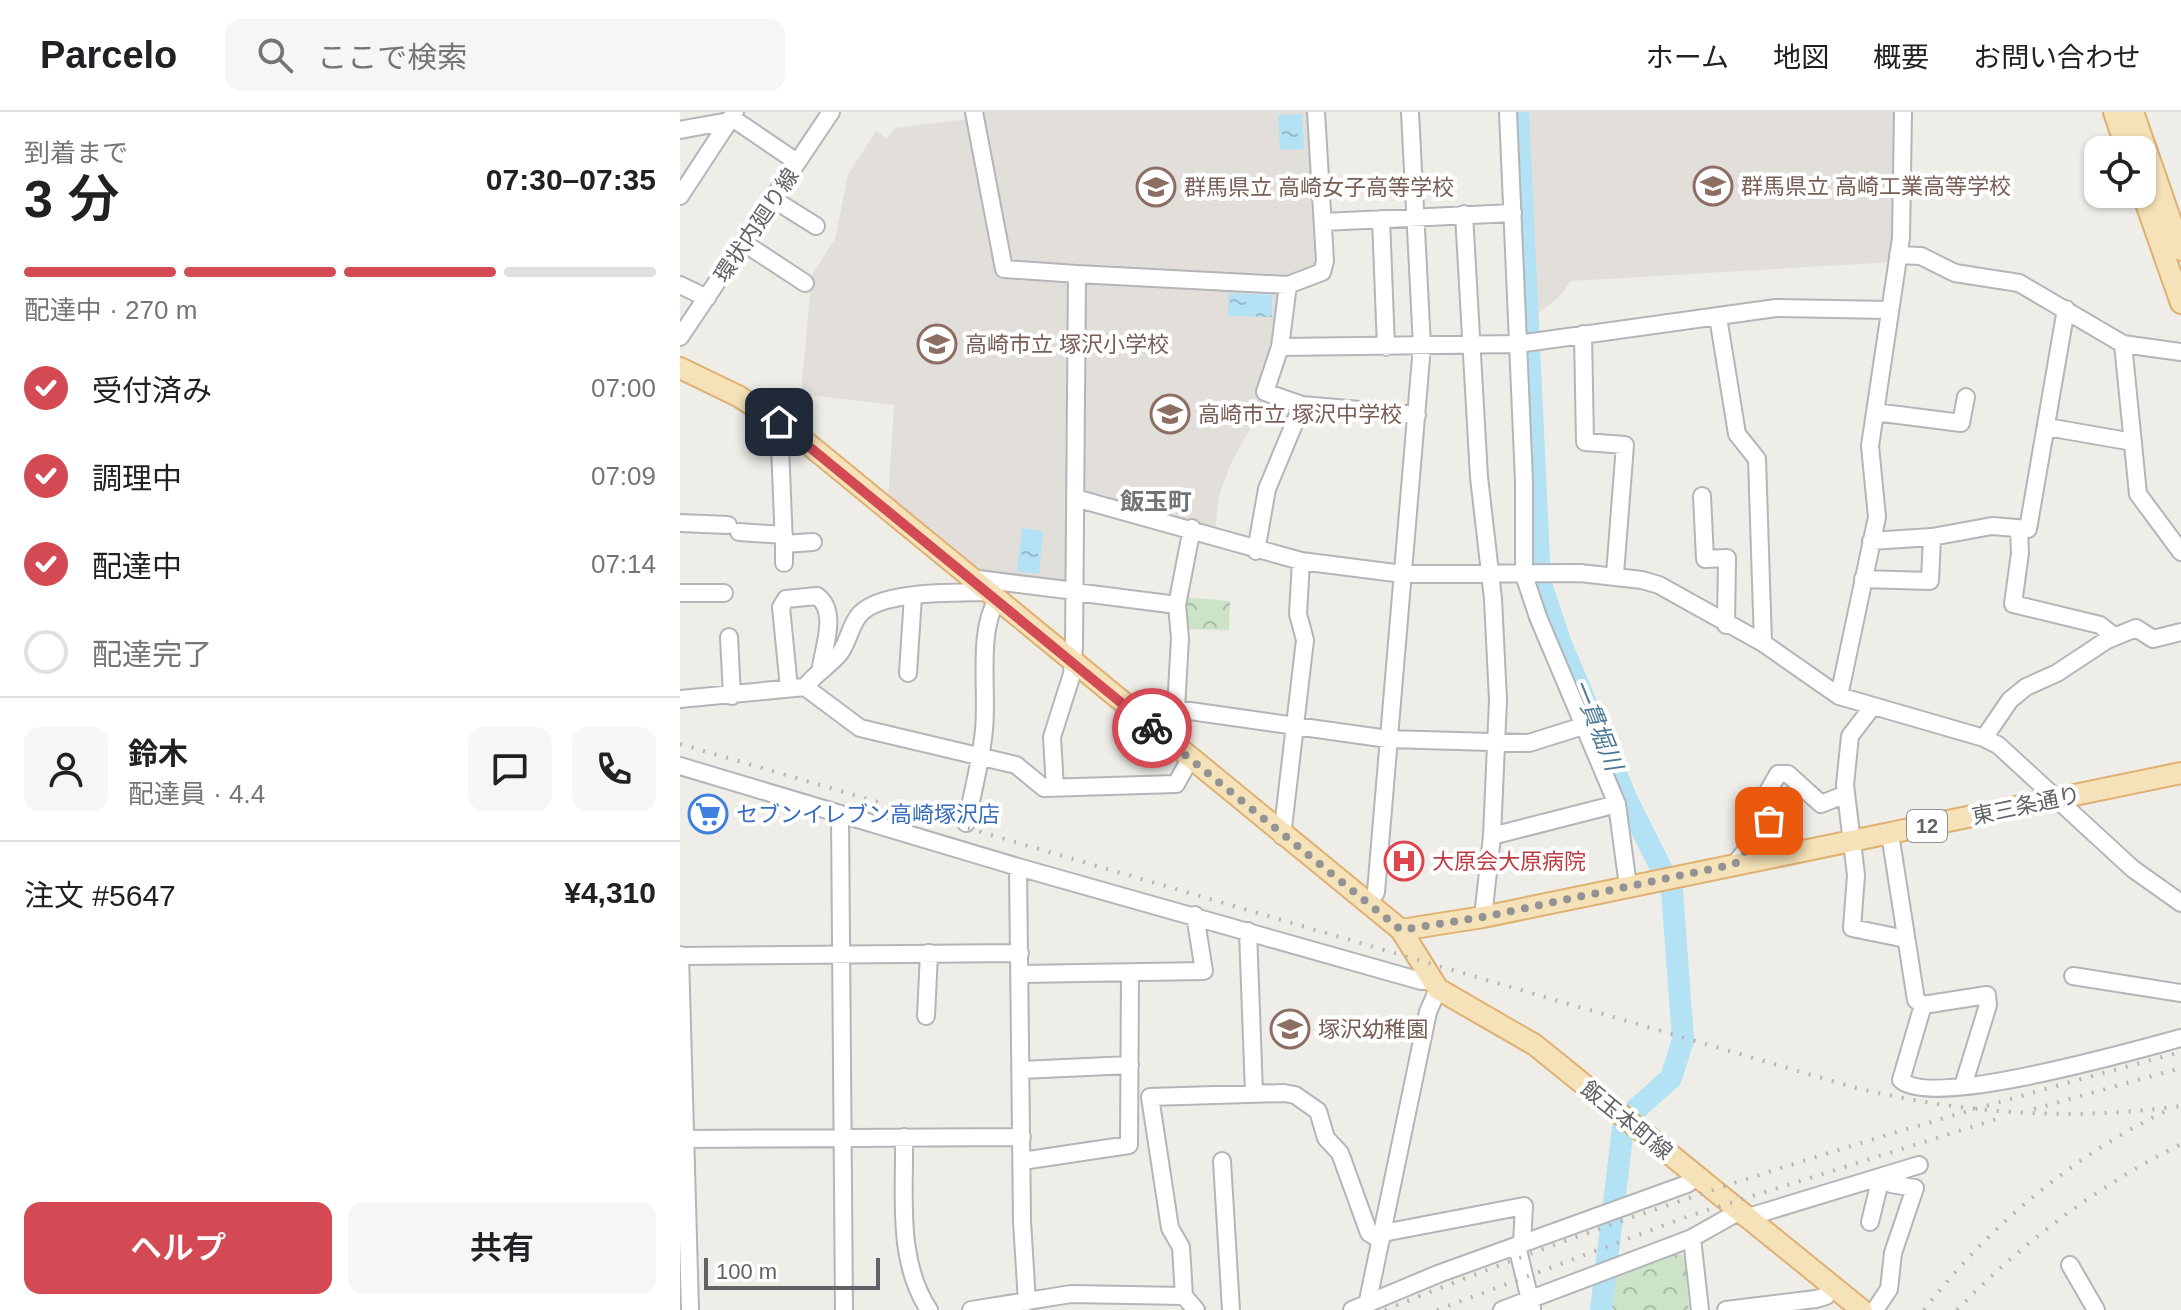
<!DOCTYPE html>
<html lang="ja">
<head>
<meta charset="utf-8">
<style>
  :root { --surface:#fff; --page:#f6f6f6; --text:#202124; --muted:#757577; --line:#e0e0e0; --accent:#d44a54 }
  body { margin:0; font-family:Arial,"Noto Sans JP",sans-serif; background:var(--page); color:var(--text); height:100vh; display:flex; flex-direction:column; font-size:30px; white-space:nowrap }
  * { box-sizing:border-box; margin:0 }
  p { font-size:26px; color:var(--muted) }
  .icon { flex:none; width:44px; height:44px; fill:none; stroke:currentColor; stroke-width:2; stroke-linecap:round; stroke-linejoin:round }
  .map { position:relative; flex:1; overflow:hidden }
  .drawer { display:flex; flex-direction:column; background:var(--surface); width:680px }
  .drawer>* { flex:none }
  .tools { position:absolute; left:1404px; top:24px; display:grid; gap:16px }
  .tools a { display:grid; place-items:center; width:72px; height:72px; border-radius:16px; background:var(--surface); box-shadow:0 2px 6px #0004; font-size:40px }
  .scale { position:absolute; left:24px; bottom:20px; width:176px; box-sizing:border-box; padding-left:8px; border:4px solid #5f6366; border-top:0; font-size:22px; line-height:28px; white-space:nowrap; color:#5f6366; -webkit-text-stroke:6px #fff; paint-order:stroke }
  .pin { position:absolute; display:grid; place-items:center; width:68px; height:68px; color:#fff; margin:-34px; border-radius:16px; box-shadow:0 4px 12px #0006 }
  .courier { position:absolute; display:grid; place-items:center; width:80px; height:80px; margin:-40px; border:6px solid #d44a54; border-radius:50%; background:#fff; color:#222; box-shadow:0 2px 10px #0007 }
  .head em { font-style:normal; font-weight:600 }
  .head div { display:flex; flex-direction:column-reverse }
  .head { display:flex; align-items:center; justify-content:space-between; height:136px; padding:0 24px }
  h1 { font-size:52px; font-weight:600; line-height:60px }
  .bar { display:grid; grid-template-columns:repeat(4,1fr); gap:12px 8px; align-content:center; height:96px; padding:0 24px }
  .bar i { height:10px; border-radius:6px; background:var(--line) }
  .bar .selected { background:var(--accent) }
  .bar p { grid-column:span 4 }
  .line { display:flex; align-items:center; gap:20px; padding:0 24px; border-top:2px solid var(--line) }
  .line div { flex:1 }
  .round { display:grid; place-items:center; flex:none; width:84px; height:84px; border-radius:16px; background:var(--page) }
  ol { padding:0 24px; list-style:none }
  li { display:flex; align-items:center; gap:24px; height:88px }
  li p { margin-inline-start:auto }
  li .icon { padding:8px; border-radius:50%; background:var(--accent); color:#fff; stroke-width:4 }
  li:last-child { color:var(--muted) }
  li i { width:44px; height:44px; border:4px solid var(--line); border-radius:50% }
  .button { display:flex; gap:16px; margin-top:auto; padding:16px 24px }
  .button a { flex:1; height:92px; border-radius:16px; background:var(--accent); color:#fff; font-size:32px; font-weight:600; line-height:92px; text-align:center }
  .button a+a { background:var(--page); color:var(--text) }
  header { display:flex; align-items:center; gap:48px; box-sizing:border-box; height:112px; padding:0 40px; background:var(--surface); border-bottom:2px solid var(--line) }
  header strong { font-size:38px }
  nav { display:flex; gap:44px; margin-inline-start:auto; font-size:28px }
  .search { width:560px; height:72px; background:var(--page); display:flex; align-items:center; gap:20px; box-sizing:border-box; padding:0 28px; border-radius:16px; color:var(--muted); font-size:30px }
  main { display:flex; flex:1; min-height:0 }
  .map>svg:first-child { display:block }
  .education { fill:#e2deda }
  .forest { fill:url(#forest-crowns) }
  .water { fill:url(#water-ripples) }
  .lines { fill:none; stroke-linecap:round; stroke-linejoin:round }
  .river { stroke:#b3e2f4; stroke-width:22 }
  .minor-casing { stroke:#b3b5b8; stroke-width:20 }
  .major-casing { stroke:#e0b071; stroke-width:24 }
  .minor { stroke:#fff; stroke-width:16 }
  .major { stroke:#f5e2b8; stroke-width:20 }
  .rail { stroke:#b3b4b4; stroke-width:4; stroke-dasharray:2 10; stroke-linecap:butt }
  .done { stroke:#919394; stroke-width:8; stroke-dasharray:0 14.4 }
  .route { stroke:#d44a54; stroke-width:10 }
  .labels { text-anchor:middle; stroke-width:8; stroke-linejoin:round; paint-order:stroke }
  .shield { fill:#fff; stroke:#8f9294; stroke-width:2 }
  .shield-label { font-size:20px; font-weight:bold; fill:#5f6366 }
  .education-label { font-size:22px; fill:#785e54; stroke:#fff; text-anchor:start }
  .street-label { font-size:22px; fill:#5f6366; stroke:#fff }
  .shop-label { font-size:22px; fill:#366cbe; stroke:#fff; text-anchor:start }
  .health-label { font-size:22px; fill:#be3a42; stroke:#fff; text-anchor:start }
  .neighbourhood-label { font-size:24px; font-weight:bold; fill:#717578; stroke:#fff }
  .water-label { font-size:24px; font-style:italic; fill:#4a7a94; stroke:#fff }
</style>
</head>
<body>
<header>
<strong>Parcelo</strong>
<div class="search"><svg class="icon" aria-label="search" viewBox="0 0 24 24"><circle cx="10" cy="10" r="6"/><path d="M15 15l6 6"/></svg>ここで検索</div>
<nav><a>ホーム</a><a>地図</a><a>概要</a><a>お問い合わせ</a></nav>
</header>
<main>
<section class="drawer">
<div class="head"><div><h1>3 分</h1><p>到着まで</p></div><em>07:30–07:35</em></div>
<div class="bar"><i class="selected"></i><i class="selected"></i><i class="selected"></i><i></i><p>配達中 · 270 m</p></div>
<ol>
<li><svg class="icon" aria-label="check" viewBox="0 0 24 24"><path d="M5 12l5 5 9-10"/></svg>受付済み<p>07:00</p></li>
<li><svg class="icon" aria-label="check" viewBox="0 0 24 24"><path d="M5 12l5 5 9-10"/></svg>調理中<p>07:09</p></li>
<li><svg class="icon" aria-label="check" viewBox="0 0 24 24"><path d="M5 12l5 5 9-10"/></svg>配達中<p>07:14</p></li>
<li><i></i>配達完了</li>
</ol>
<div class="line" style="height:144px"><a class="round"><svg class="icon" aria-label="person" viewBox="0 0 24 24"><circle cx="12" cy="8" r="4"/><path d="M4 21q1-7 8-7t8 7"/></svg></a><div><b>鈴木</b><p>配達員 · 4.4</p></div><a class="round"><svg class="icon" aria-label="chat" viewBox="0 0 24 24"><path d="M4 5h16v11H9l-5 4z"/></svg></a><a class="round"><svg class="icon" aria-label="phone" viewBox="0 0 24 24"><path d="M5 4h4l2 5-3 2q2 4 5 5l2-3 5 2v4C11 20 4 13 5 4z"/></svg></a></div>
<div class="line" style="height:104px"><div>注文 #5647</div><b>¥4,310</b></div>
<div class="button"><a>ヘルプ</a><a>共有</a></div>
</section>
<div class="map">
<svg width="1501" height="1198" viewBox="0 0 1501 1198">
  <defs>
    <pattern id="forest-crowns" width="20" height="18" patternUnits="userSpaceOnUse" patternTransform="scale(2)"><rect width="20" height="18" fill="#cce3c8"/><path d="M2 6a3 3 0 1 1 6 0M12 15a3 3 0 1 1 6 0" fill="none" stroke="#a9bca6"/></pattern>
    <pattern id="water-ripples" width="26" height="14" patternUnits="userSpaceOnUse" patternTransform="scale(2)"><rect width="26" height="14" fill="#b3e2f4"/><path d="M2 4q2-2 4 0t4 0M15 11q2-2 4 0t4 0" fill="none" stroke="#95bbc9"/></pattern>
  </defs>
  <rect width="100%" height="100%" fill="#efede8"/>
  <path class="education" d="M303,0H631L640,150L636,158L593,165L335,153L330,150Z
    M846,0H1217L1214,150L891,169L879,185L854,204Z
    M288,7L315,162L320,167L384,169L389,174L387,472L325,467V461L311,459H305L300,465L208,387L214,293L121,282L130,182L127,171L155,127L168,63L196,19L207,27L215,16Z
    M402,170L597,179L600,183L587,286L550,353L539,384L535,418L405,384L401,378Z"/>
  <path class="forest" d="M503,485L550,489L549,518L502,517Z
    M996,1139L1005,1145L1009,1198H928L932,1162Z"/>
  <path class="water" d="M622,2L624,37L600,38L598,3Z
    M549,181L592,183V205L548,204Z
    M342,416L363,419L359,462L337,459Z"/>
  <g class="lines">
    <path class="river" d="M838,0L860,469L881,532L947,688L992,778L1003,928L991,966L954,999L943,1016L921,1198"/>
    <g class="minor-casing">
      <path id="minor" d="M294,0L324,157L397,162L394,535L392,562L372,625L375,676
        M828,0L844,369V463L858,505L937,692L948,774
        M52,6L117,50
        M0,18L49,9
        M0,84L55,0
        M93,87L136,114
        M784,102L799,365L813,487L818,588L812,724L803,805
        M701,107L706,235
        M643,110L833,101
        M64,131L125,171
        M1218,143L1241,144L1275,161L1339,171L1443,232L1501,240
        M397,162L608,173L642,160L645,149L636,0
        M0,173L27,186
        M608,173L600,235L585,280L622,293L737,303
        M1038,205L1057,322L1077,347L1083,531
        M903,222L905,330L945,333L935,462
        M0,225L151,0
        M1443,232L1458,382L1501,440
        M600,235L838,232L1096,196L1210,198
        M1195,300L1281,311L1286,285
        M99,310L104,432L133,430
        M1367,315L1453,330
        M1022,384L1025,447L1047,446L1046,513
        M395,386L621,449L723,462L900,461L962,468L979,473L1083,531L1159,584L1304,626L1318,633L1453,757L1501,791
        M0,411L48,413
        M512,416L497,493L500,526L496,597L708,627L849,631L903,614
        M1339,418L1340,441L1333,492L1420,513L1435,525
        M59,420L104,423
        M1191,429L1252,425L1312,414L1348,417L1386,197
        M104,432V451
        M576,439L587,377L622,293
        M290,466L395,479
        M1183,467L1250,469L1252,425
        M395,480L497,493
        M0,481H44
        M49,525L52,584
        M228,561L233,484
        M125,575L180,616L336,653L364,676L496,672L510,647
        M109,576L101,495L106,487L137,484C158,499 144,534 141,555
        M1159,584L1197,405L1190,334L1221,126L1223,0
        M0,587L125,575C136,561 150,553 160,541C169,529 170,513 180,502C202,478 276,481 307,480
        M1193,594L1170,624L1165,673L1176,763L1172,816L1226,827
        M1304,626L1330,588L1346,575L1377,561L1427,528L1456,516L1473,527L1501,520
        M0,654L338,755L741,869H752
        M160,703L164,1198
        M286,711C293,680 301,649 304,618C308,579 297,520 317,488
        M1210,722L1236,888L1243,893L1307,883L1308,893L1283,974
        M602,724L625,528L618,502L621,449
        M812,724L937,692
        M1055,752L1089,709L1086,683L1098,662H1108L1141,692L1166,682
        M338,755L342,1109L347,1190
        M688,793L696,780L742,234L730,0
        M568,819L574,981
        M0,843L10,1198
        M0,844L340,841
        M341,862L524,859L515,803
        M1393,864L1501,881
        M1243,893L1221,968C1252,997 1456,938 1501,926
        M246,904L249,841
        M341,958L450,953
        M224,1025C225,1083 216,1148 249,1198
        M0,1027L342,1025
        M342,1049L449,1033L450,861
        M542,1049L551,1198
        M1065,1106L1239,1053
        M1190,1110L1201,1065
        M703,1121L844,1094L842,1131
        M1012,1126L1020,1198
        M837,1134L852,1196
        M1390,1153L1416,1198
        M291,1198L391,1182L504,1184
        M516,1198L504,1184L501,1135L490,1116L470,985L604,981L615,983L638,999L646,1026L660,1041L689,1121L701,1128
        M672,1198L758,1162L1007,1072L1017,1065
        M686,1198L748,900L758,877
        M822,1198L1012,1126L1058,1100
        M1046,1198L1136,1187L1146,1184L1152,1176
        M1195,1198L1209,1177L1213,1141L1235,1076L1211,1072L1209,1062"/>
    </g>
    <g class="major-casing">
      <path id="major" d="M1434,0L1447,38
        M1453,0L1501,138
        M1462,80L1501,191
        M0,256L58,284L116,322L721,818L758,877L855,933L1182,1198
        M721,818L803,805L1501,661"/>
    </g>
    <use href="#minor" class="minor"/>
    <use href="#major" class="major"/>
    <path class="rail" d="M0,632L1176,976C1285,1002 1390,1009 1501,994
      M1354,997L1501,956
      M705,1198C964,1093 1231,1012 1501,940
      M757,1198L1009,1104L1320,1006
      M1244,1198C1307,1116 1392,1044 1486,999
      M1277,1198C1344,1129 1416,1075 1501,1032"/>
  </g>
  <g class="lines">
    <path class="done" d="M472,616L721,818L803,805L1055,752L1089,709"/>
    <path class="route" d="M99,310L472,616"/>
  </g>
  <defs>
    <g id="school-ring" transform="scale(2)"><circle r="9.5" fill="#fff" stroke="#8d6e63" stroke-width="1.5"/><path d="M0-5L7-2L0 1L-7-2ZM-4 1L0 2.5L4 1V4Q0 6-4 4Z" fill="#8d6e63"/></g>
    <g id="supermarket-ring" transform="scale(2)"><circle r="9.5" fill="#fff" stroke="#3f7fe0" stroke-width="1.5"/><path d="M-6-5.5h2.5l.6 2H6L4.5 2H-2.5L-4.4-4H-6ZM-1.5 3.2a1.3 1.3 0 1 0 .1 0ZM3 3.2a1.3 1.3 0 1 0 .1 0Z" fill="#3f7fe0"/></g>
    <g id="hospital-ring" transform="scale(2)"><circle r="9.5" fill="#fff" stroke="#e0444e" stroke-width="1.5"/><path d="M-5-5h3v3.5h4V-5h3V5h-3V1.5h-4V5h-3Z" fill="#e0444e"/></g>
  </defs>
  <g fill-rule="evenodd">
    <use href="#school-ring" x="1033" y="74"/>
    <use href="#school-ring" x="476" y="75"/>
    <use href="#school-ring" x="257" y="232"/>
    <use href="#school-ring" x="490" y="302"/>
    <use href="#supermarket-ring" x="28" y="702"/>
    <use href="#hospital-ring" x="724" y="749"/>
    <use href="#school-ring" x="610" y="917"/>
  </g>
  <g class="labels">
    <rect class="shield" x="1227" y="698" width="40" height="32" rx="6"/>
    <g class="shield-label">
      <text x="1247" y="721">12</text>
    </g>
    <g class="education-label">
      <text x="1061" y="82">群馬県立 高崎工業高等学校</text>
      <text x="504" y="83">群馬県立 高崎女子高等学校</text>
      <text x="285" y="240">高崎市立 塚沢小学校</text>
      <text x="518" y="310">高崎市立 塚沢中学校</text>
      <text x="638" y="925">塚沢幼稚園</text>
    </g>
    <g class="street-label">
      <text transform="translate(76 113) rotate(-56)" y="8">環状内廻り線</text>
      <text transform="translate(1346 693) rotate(-12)" y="8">東三条通り</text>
      <text transform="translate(947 1008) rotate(39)" y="8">飯玉本町線</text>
    </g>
    <g class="shop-label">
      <text x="56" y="710">セブンイレブン高崎塚沢店</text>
    </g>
    <g class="health-label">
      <text x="752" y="757">大原会大原病院</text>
    </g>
    <g class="neighbourhood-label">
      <text x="476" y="398">飯玉町</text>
    </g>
    <g class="water-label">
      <text transform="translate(917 613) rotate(68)" y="8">一貫堀川</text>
    </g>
  </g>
</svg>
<div class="tools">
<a><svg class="icon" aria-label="locate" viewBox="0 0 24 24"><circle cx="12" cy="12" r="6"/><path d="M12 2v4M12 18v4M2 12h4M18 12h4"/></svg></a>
</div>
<div class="scale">100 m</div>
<div class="pin" style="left:1089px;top:709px;background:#ea580c"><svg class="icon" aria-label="bag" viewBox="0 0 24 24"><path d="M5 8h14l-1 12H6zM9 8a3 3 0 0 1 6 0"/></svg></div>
<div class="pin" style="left:99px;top:310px;background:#1f2937"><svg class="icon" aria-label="home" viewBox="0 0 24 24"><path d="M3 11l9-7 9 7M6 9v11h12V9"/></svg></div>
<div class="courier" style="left:472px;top:616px"><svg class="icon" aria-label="bike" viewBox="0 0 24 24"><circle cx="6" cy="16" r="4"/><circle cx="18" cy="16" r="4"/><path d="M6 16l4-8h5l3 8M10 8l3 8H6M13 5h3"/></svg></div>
</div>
</main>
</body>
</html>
